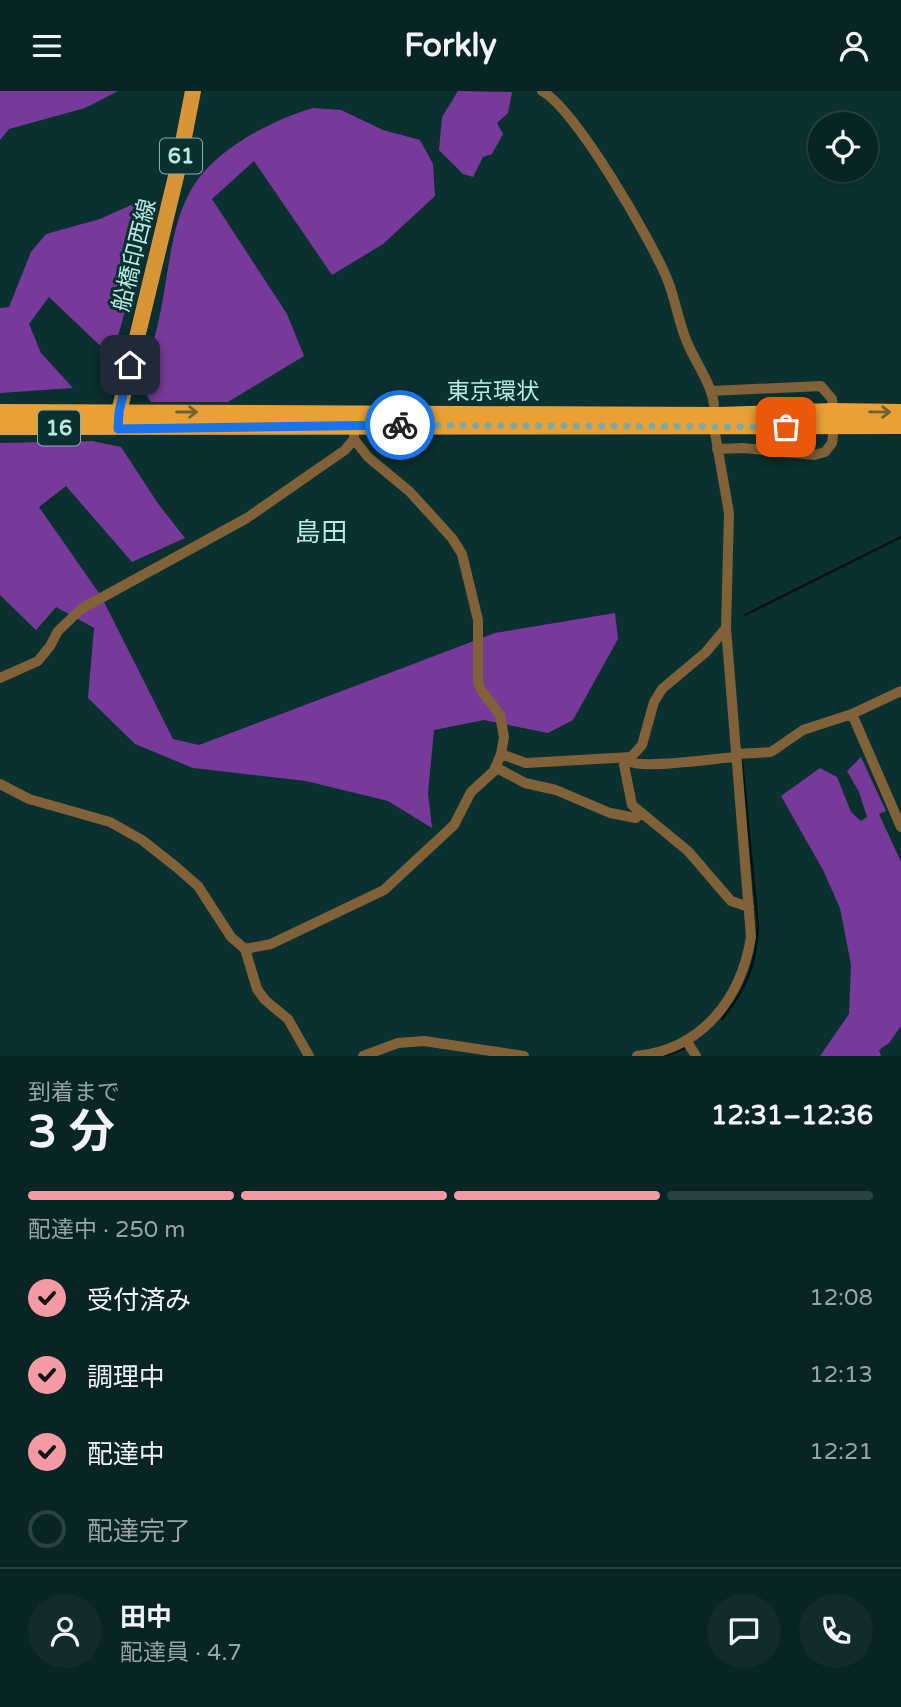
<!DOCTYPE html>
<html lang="ja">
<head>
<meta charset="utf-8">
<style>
  :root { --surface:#082423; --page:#112c2b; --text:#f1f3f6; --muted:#98a4a6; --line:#294141; --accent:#f49aa5 }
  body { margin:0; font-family:"Varela Round","Noto Sans JP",sans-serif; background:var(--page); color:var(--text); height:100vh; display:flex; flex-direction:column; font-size:26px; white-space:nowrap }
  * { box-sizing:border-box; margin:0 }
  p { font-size:23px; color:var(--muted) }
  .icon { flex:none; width:38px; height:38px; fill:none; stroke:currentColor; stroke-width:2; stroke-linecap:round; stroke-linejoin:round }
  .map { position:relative; height:965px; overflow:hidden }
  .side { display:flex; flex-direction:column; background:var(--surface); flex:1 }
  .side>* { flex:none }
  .tools { position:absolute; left:808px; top:21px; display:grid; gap:14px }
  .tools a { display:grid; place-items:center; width:70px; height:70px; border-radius:50%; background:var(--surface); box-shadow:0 2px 5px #0004,0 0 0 2px var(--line); font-size:35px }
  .pin { position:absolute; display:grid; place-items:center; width:60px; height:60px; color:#fff; margin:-30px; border-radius:14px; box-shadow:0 4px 10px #0006 }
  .courier { position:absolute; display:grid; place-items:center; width:70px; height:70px; margin:-35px; border:5px solid #1a73e8; border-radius:50%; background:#fff; color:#222; box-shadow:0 2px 9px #0007 }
  .head em { font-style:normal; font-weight:700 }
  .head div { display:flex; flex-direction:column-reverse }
  .head { display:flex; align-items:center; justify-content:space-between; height:119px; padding:0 28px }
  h1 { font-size:46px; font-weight:700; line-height:52px }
  .bar { display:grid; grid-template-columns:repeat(4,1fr); gap:10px 7px; align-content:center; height:84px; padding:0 28px }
  .bar i { height:9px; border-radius:5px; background:var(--line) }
  .bar .on { background:var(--accent) }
  .bar p { grid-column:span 4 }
  .line { display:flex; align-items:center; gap:18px; padding:0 28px; border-top:2px solid var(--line) }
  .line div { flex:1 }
  .round { display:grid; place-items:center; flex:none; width:74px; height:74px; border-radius:37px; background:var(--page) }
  ol { padding:0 28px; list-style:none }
  li { display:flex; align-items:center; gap:21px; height:77px }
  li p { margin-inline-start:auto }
  li .icon { padding:7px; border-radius:50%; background:var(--accent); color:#111; stroke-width:4 }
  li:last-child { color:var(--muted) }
  li i { width:38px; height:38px; border:4px solid var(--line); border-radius:50% }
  header { display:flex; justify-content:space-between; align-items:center; height:91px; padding:0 28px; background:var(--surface); font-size:32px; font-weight:700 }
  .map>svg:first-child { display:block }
  .forest { fill:#783a9a }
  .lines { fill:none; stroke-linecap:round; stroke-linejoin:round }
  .stream { stroke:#001414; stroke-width:2.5 }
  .minor { stroke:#816138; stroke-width:10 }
  .primary { stroke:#d89538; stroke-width:16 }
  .trunk { stroke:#e9a035; stroke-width:16 }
  .oneway { stroke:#6e6232 }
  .done { stroke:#7aa9a7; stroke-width:7; stroke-dasharray:0 12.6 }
  .route { stroke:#1a73e8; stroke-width:9 }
  .labels { text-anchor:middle; stroke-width:6; stroke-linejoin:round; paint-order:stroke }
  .shield { fill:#0a302f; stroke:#83b2b0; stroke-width:2 }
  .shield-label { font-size:21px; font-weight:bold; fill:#b7eae7 }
  .street-label { font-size:23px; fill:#b7eae7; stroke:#0a302f }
  .quarter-label { font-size:26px; fill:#b7eae7; stroke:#0a302f }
</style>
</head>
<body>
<header><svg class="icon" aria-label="menu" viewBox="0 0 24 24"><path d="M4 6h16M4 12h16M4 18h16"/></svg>Forkly<svg class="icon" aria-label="person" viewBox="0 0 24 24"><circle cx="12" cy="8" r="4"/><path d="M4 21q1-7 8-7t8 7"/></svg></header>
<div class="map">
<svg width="901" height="965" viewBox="0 0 901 965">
  <rect width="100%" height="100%" fill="#0a302f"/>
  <path class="forest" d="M0,0H118L85,17L9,38L0,49Z
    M458,0L512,1L508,22L497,32L503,43L492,63L483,66L473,86L463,83L439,59L442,26Z
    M313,17L341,19L383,39L420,49L433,73L435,105L383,153L332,184L254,70L212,108L287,223L304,265L228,311H151L141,295C148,270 156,244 161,218C169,179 171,134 191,99C213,59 272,29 313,17Z
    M140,110L149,113L133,192L112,266L49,206L29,233L41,262L73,297L0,302V217L9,216L31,161L46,143L100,128Z
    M92,350L121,356L159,414L185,447L132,471L66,395L39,416L101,505L173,648L199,654L495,542L615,522L618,548L573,629L548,642L484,629L434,639L428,702L432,737L388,710L306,690L193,677L135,653L88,607L94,537L56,516L36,539L0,504V352Z
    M861,666L886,720L879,723L901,771V935L889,952L879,959L881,965H820L849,923L851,874L840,817L823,779L781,705L820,677L837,686L851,721L861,730L867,726L859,701L847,680Z"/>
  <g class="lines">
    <path class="stream" d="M745,524L901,446
      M722,928C747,896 756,875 758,835L742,671
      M666,965L685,957"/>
    <path class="minor" d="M542,0C576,19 652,150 668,190C675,208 678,228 685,246C693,269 711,290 714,314
      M712,300L821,295L832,308L833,320
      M717,358L743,357L814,364L825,361L832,352L834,337
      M726,537L706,561L662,598L654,611L642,654L624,674L632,714L688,760L731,810L749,816
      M0,587L38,570L50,555L58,540L81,518L247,427L345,359L354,348V342
      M852,623L901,736
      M501,663L526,672L632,666
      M736,663L771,661L803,639L852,623L901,600
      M629,670C641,679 717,667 736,666
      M495,676L525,692L556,699L610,722L636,727L639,723
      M0,693L29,708L110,731L142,749L175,775L198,795L231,846L245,858L257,898L265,909L288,928L309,965
      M245,858L271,853L384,799L454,734L471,701L494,680L501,663L504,646L500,624L481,599L478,590V529L462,463L452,447L410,401L368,366L354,348
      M686,949L696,965
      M363,965L398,952L424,950L524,965
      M637,965C702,958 741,908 751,846L726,537L729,422L715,342"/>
    <path class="primary" d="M118,335L119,321L178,77L193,0"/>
    <path class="trunk" d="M0,321L719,324L833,320L901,321
      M0,336L901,335"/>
  </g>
  <defs><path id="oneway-shaft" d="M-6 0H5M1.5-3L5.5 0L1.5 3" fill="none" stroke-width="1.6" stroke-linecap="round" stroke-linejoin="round" transform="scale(1.75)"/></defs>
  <g class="oneway">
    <use href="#oneway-shaft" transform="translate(187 321)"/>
    <use href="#oneway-shaft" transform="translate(880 321) rotate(1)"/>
  </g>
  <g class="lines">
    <path class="done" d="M400,334L786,336"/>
    <path class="route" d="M130,274L119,321L118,338L400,334"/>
  </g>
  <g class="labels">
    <g class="shield">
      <rect x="160" y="47.5" width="42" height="35" rx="5"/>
      <rect x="38" y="319.5" width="42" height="35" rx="5"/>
    </g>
    <g class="shield-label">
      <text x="181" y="72">61</text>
      <text x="59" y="344">16</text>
    </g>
    <g class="street-label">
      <text transform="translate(134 164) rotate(-76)" y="8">船橋印西線</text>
      <text x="493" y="308">東京環状</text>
    </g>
    <g class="quarter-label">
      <text x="321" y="450">島田</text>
    </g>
  </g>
</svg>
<div class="tools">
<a><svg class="icon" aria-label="locate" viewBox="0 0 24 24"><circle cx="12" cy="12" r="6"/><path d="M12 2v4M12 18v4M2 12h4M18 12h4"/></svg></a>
</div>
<div class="pin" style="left:786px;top:336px;background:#ea580c"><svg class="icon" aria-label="bag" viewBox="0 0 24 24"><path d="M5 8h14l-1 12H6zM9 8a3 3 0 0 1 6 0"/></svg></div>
<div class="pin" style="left:130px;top:274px;background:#1f2937"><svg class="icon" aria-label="home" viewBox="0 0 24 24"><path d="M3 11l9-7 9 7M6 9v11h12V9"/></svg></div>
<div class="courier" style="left:400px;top:334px"><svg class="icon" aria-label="bike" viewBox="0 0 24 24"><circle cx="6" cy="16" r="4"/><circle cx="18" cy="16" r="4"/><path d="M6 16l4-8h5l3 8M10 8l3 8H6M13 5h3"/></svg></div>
</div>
<section class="side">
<div class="head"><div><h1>3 分</h1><p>到着まで</p></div><em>12:31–12:36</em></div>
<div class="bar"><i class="on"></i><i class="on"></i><i class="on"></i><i></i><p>配達中 · 250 m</p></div>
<ol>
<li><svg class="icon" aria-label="check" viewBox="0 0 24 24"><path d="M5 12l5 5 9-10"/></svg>受付済み<p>12:08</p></li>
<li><svg class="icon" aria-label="check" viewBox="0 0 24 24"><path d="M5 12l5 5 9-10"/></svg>調理中<p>12:13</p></li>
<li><svg class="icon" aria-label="check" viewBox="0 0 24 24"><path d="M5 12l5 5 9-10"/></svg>配達中<p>12:21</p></li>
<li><i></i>配達完了</li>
</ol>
<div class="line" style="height:126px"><a class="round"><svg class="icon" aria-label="person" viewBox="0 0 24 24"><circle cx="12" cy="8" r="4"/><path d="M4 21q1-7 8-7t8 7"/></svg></a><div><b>田中</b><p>配達員 · 4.7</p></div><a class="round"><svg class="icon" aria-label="chat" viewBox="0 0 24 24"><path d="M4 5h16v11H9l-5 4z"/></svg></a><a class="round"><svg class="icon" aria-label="phone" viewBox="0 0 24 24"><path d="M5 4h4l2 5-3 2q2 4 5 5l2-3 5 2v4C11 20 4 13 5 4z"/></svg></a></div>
</section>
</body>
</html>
